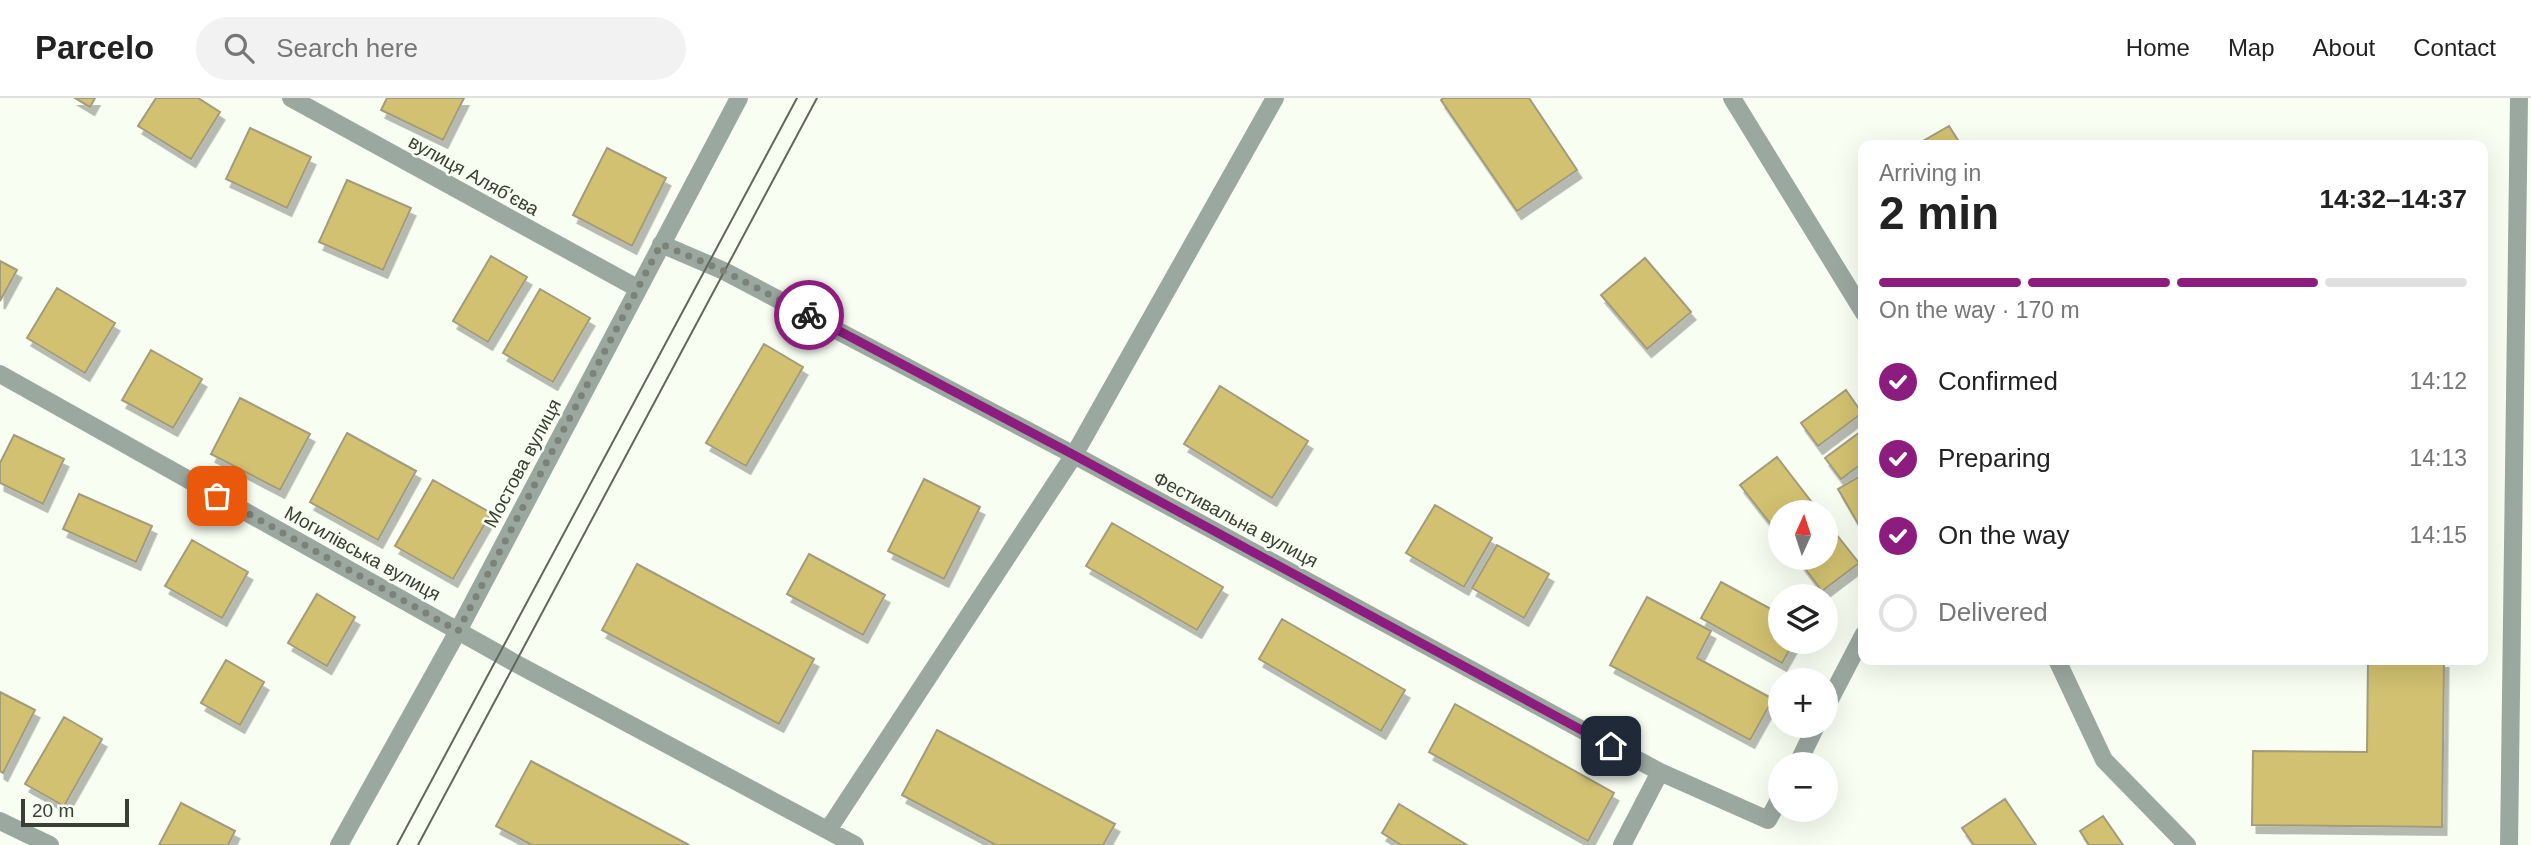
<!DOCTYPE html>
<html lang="en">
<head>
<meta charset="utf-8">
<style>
  :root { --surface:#fff; --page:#f2f2f2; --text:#222; --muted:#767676; --line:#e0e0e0; --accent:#8d1c7f }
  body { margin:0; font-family:Arial,sans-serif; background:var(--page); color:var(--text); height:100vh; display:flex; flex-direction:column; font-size:26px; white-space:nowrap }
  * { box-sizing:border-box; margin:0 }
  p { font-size:23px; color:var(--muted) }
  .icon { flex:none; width:38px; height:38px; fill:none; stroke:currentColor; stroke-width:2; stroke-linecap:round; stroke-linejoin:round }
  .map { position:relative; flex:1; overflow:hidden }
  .sheet { position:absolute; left:1858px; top:42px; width:630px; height:525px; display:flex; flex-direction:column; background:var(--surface); border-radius:14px; box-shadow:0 7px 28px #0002 }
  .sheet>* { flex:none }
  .needle { width:46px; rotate:3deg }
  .controls { position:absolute; left:1768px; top:402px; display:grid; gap:14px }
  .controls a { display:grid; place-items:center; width:70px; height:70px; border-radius:50%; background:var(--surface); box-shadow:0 7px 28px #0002; font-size:35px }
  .scale { position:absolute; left:21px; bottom:18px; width:108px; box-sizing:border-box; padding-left:7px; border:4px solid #393f33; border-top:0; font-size:19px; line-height:24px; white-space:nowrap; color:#393f33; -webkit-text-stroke:5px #f8fef2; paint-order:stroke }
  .pin { position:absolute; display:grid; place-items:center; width:60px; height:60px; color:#fff; margin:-30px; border-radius:14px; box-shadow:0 4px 10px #0006 }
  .courier { position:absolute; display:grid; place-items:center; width:70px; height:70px; margin:-35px; border:5px solid #8d1c7f; border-radius:50%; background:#fff; color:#222; box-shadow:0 2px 9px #0007 }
  .head em { font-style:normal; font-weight:700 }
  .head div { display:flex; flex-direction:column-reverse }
  .head { display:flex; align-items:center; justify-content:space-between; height:119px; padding:0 21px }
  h1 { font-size:46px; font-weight:700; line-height:52px }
  .bar { display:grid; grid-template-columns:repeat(4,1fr); gap:10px 7px; align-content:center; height:84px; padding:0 21px }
  .bar i { height:9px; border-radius:5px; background:var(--line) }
  .bar .current { background:var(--accent) }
  .bar p { grid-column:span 4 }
  ol { padding:0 21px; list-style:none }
  li { display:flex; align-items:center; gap:21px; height:77px }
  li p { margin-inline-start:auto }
  li .icon { padding:7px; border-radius:50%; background:var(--accent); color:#fff; stroke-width:4 }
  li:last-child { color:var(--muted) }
  li i { width:38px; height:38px; border:4px solid var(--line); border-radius:50% }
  header { display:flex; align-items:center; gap:42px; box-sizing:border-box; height:98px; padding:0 35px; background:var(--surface); border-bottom:2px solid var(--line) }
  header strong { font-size:33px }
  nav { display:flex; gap:38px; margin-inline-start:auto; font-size:24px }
  .search { width:490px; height:63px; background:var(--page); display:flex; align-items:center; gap:18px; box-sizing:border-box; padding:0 24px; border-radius:38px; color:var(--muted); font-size:26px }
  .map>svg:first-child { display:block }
  .building { fill:#d2c170; stroke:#a29c7d; stroke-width:2; filter:url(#shadow) }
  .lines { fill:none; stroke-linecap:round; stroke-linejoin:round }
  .minor { stroke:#9ba8a0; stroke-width:18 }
  .tram { stroke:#61675b; stroke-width:2 }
  .done { stroke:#7c8276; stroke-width:7; stroke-dasharray:0 12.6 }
  .route { stroke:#8d1c7f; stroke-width:9 }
  .labels { text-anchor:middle; stroke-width:5; stroke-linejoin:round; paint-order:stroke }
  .street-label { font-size:19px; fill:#393f33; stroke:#f8fef2 }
</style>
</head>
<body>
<header>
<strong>Parcelo</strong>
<div class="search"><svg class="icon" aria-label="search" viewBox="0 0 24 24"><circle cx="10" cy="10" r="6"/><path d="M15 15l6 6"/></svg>Search here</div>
<nav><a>Home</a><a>Map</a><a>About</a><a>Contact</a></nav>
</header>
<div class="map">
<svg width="2531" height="747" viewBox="0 0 2531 747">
  <defs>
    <filter id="shadow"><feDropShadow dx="4.5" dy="8" stdDeviation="0" flood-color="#0004"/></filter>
  </defs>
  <rect width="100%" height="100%" fill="#f8fef2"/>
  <path class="building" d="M75,0H95L90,9Z
    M156,0H198L220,14L191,61L138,28Z
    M387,0H464L443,42L381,12Z
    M1443,0H1529L1577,72L1517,113L1441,2Z
    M1949,28L1961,47H1916Z
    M250,30L311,59L287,110L226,81Z
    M607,50L666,80L632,148L573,117Z
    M347,82L411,110L383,172L319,144Z
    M491,158L527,179L488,244L453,223Z
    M1645,160L1691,214L1647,251L1601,197Z
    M0,163L17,172L0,203Z
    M57,190L115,225L85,275L27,240Z
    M540,191L590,220L553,284L503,255Z
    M764,246L803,269L746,368L706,345Z
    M151,252L202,281L173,330L122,302Z
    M1220,288L1308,343L1272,400L1184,346Z
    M1846,292L1862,315L1818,348L1801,325Z
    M240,300L310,336L280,392L211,356Z
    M1864,331V364L1841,381L1825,360Z
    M347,335L416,373L378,442L310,404Z
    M14,337L64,361L43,406L0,385V365Z
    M1777,359L1820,415H1780V438L1740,387Z
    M1864,376V427L1860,429L1838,391Z
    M924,381L980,409L944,481L888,453Z
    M433,382L491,415L453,481L395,448Z
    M79,396L152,428L136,464L63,431Z
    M1435,407L1492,440L1464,489L1406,455Z
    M1825,422L1859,465L1822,493L1797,460H1825Z
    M1112,425L1223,489L1197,532L1086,468Z
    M192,442L248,474L222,520L165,488Z
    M1497,447L1549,476L1524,520L1472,490Z
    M809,456L885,497L863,537L787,496Z
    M637,466L814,561L779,626L602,532Z
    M1721,484L1780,516V544H1794L1782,565L1701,520Z
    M317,496L355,519L327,568L288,545Z
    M1647,499L1711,533L1697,560L1773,601L1750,642L1610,567Z
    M1282,521L1405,592L1381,633L1259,561Z
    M226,562L264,584L240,627L201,605Z
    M2368,562H2444L2442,729L2252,727L2253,653L2367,654Z
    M0,594L35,612L3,675L0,673Z
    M1455,606L1614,695L1588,743L1429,654Z
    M64,619L102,641L64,708L25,686Z
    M937,632L1115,726L1103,747H996L902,697Z
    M531,663L689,747H532L496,728Z
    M2005,701L2036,747H1974L1962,730Z
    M181,705L235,733L228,747H159Z
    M1399,706L1467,747H1401L1382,735Z
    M2103,718L2123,747H2089L2080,733Z"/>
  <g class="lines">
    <path class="minor" d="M291,0L637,190
      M1732,0L1864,215
      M661,146L724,173L1074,357L1660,674L1768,722L1780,700
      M0,276L515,565L855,747
      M2057,562L2104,662L2187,747
      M1825,611L1864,536
      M1797,667L1816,628
      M0,723L50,747
      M828,732L1074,357L1275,0
      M339,747L458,533L739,0
      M1622,747L1660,674
      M2509,747L2519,0"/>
    <path class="tram" d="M397,747L797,0
      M418,747L817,0"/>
  </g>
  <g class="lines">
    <path class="done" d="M217,398L458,533L661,146L724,173L809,217"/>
    <path class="route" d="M809,217L1074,357L1611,648"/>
  </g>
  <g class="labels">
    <g class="street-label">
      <text transform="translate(474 77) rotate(29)" y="7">вулиця Аляб'єва</text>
      <text transform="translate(522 365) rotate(-62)" y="7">Мостова вулиця</text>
      <text transform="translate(1236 421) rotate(28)" y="7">Фестивальна вулиця</text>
      <text transform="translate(363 455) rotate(29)" y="7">Могилівська вулиця</text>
    </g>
  </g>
</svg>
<div class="controls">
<a><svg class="needle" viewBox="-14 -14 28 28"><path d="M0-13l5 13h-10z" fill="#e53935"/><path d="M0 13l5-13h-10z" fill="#767676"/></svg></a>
<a><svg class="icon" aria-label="layers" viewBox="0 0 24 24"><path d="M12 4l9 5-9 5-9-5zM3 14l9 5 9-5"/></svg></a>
<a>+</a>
<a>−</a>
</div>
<div class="scale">20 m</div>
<div class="pin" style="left:217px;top:398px;background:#ea580c"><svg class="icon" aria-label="bag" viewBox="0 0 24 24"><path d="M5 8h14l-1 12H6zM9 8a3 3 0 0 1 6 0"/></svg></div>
<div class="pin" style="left:1611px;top:648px;background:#1f2937"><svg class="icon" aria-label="home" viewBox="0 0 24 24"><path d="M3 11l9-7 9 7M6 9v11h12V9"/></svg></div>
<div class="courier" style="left:809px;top:217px"><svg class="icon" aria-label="bike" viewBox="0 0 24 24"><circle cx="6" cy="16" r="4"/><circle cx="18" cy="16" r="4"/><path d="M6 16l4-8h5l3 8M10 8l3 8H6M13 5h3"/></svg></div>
<section class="sheet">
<div class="head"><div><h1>2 min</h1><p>Arriving in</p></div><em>14:32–14:37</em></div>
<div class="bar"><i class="current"></i><i class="current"></i><i class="current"></i><i></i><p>On the way · 170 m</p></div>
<ol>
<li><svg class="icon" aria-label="check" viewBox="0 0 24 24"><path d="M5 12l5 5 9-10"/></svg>Confirmed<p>14:12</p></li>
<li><svg class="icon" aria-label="check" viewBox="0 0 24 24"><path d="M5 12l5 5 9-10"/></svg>Preparing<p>14:13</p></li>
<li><svg class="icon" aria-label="check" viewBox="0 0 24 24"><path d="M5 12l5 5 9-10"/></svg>On the way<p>14:15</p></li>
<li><i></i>Delivered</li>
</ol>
</section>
</div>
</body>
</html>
